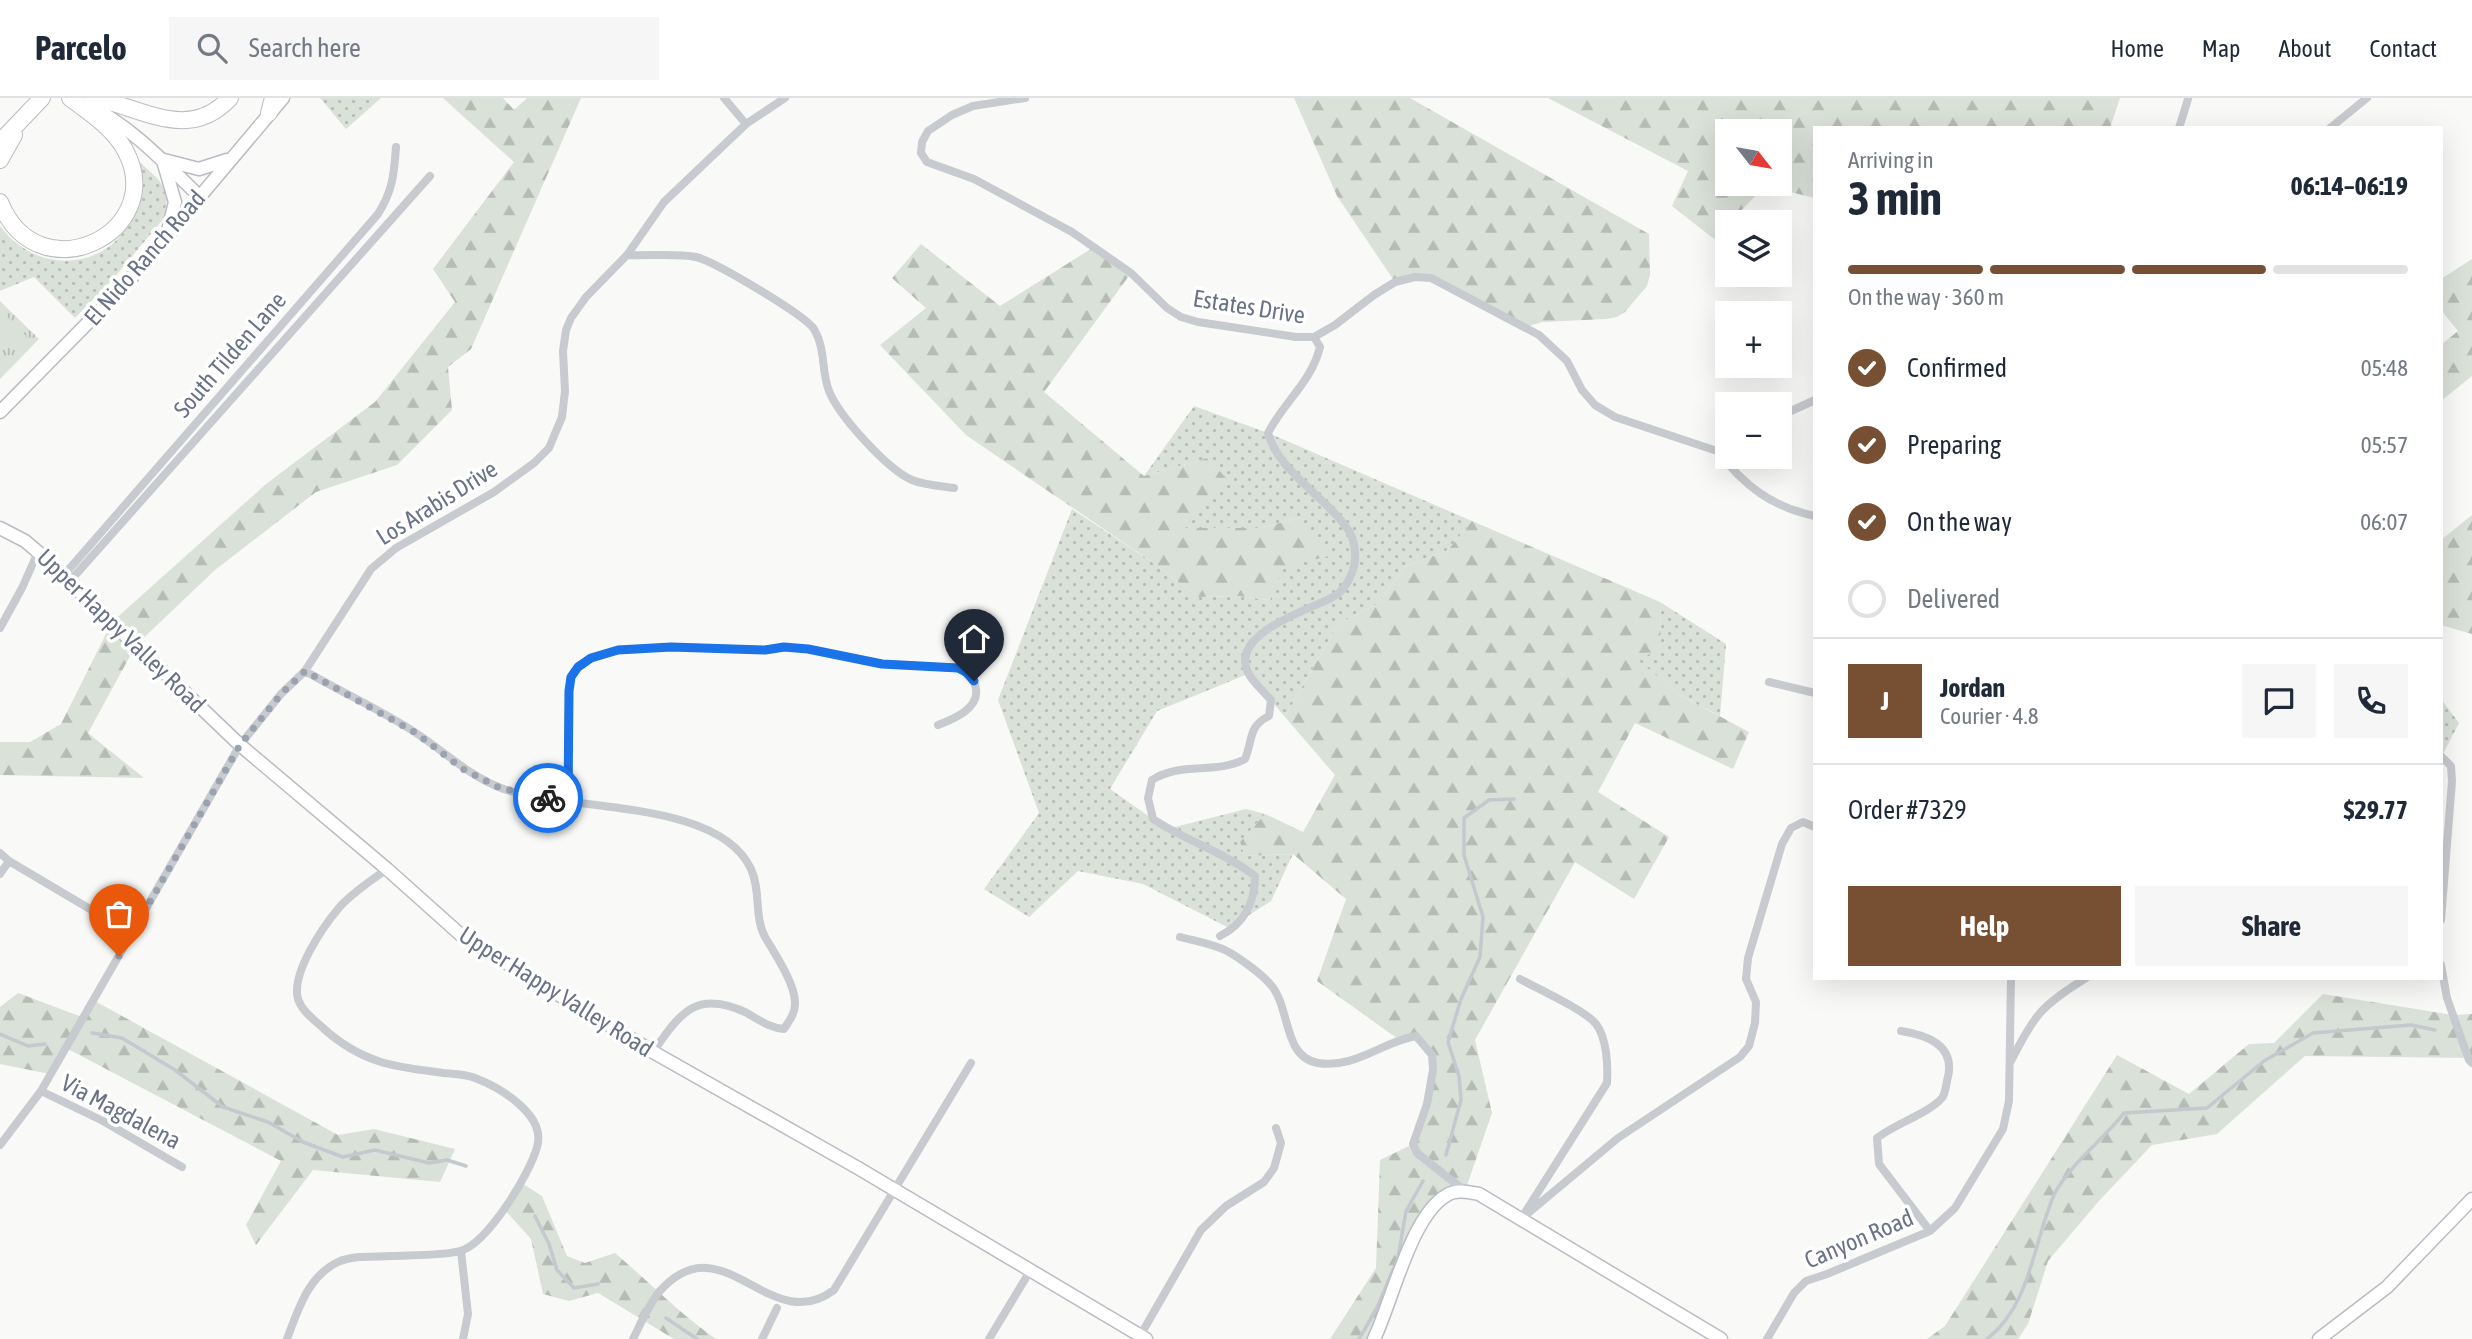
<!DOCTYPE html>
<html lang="en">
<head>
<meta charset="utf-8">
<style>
  :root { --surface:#fff; --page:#f6f6f7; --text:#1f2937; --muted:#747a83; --line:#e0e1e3; --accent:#775033 }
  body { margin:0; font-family:"Asap Condensed",sans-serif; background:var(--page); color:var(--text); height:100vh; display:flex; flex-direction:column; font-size:26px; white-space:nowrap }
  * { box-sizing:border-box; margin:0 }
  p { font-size:23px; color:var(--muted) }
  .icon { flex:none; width:38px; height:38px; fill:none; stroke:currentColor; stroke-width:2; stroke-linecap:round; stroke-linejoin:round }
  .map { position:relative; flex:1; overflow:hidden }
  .drawer { position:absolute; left:1813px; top:28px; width:630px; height:854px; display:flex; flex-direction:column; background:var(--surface); border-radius:0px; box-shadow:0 7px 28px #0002 }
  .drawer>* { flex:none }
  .needle { width:46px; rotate:121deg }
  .controls { position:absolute; left:1715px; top:21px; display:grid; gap:14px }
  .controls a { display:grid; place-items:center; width:77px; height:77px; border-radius:0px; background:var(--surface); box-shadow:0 7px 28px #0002; font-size:35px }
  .pin { position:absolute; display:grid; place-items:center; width:60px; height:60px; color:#fff; margin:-72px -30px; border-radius:50% 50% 50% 0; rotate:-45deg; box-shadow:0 0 7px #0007 }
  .pin .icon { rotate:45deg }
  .courier { position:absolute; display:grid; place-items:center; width:70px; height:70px; margin:-35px; border:5px solid #1a73e8; border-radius:50%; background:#fff; color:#222; box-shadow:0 2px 9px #0007 }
  .summary em { font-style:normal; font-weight:700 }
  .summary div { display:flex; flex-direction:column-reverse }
  .summary { display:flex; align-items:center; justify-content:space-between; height:119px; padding:0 35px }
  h1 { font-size:46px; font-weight:700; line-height:52px }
  .bar { display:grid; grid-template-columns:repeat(4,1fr); gap:10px 7px; align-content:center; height:84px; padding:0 35px }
  .bar i { height:9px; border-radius:5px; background:var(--line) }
  .bar .on { background:var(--accent) }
  .bar p { grid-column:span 4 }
  .line { display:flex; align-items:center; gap:18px; padding:0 35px; border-top:2px solid var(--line) }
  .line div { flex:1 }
  .round { display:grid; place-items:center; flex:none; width:74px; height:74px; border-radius:0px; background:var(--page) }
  ol { padding:0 35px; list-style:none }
  li { display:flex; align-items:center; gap:21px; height:77px }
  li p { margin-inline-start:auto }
  li .icon { padding:7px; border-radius:50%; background:var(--accent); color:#fff; stroke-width:4 }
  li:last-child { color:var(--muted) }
  li i { width:38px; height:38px; border:4px solid var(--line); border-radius:50% }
  .action { display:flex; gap:14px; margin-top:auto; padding:14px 35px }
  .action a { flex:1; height:80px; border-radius:0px; background:var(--accent); color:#fff; font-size:28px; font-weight:700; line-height:80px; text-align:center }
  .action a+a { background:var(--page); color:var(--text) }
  header { display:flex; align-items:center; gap:42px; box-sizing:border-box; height:98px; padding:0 35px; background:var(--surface); border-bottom:2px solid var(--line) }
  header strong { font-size:33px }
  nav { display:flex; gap:38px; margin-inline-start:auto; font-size:24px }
  .search { width:490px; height:63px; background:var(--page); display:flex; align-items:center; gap:18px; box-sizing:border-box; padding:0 24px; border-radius:0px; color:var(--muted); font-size:26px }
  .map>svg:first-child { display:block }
  .grass { fill:url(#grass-dots) }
  .forest { fill:url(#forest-firs); fill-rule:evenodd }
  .park { fill:url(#park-tufts) }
  .pitch { fill:#dae1d8 }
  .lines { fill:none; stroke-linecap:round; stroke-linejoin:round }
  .stream { stroke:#c2c9cf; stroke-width:3.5 }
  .secondary-casing { stroke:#babcc3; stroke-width:15 }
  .highway-casing { stroke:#babcc0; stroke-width:18 }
  .street { stroke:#c7cace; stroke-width:8 }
  .secondary { stroke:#fff; stroke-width:12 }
  .highway { stroke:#fff; stroke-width:16 }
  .done { stroke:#9ba2af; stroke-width:7; stroke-dasharray:0 12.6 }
  .route { stroke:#1a73e8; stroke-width:9 }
  .labels { text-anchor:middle; stroke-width:7; stroke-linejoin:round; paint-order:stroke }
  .street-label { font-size:24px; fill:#697388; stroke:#fff }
</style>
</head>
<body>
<header>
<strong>Parcelo</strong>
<div class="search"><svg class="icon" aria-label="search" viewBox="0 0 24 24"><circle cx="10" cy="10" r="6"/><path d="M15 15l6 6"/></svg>Search here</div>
<nav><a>Home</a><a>Map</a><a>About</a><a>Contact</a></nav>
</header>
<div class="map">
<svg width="2472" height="1241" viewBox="0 0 2472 1241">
  <defs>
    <pattern id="grass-dots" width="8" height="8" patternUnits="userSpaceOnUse" patternTransform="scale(1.75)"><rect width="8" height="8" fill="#dae1d8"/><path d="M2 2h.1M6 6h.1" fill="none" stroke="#b5bbb5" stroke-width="1.8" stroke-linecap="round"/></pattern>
    <pattern id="forest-firs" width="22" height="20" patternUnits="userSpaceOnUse" patternTransform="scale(1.75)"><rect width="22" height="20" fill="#dae1d8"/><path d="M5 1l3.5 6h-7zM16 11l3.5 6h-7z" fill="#b5bbb5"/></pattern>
    <pattern id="park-tufts" width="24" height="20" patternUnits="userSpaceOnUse" patternTransform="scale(1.75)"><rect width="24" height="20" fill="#dae1d8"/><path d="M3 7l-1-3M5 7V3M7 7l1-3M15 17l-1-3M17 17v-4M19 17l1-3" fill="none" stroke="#b5bbb5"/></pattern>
  </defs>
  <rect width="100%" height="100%" fill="#f9f9f7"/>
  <path class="grass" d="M320,0H381L346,31Z
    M137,64L141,65L158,81L164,90L167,101L164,120L113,181L75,220L34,179L0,193V128C53,198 156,155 137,64Z
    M1194,308L1268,335L1472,423L1448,452L1405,469L1377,506L1338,526L1285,619L1248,576L1157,613L1110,691L1167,731L1246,711L1265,716L1240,744L1245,758L1293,756L1271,803L1243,821L1233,832L1143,786L1078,773L1029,819L984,791L1039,715L998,602L1072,411L1155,466L1198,499L1238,498L1270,502L1299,420L1260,430H1184L1225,380L1207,360L1144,378Z
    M1660,504L1726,546L1720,618L1680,597L1638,563L1661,548Z
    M2441,601L2459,625L2442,658L2441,657Z"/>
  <path class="forest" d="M443,0H503L514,12L527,0H581L471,251L448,269L452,312L397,367L316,394L215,472L136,547L88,635L144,680L0,677V644H30L61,626L112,524L266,386L375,304L455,204L433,171L514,64Z
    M1294,0H1410L1649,136L1650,177L1647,188L1625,214L1617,219L1606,221L1542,224L1523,230L1431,181L1395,184L1337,98Z
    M1548,0H2120L2110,30H1815V100L1765,88L1730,124H1727V127L1714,141L1672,108L1688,73ZM1780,33V86H1727V33Z
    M921,146L1000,208L1094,149L1131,175L1044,294L1144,378L1207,360L1226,380L1185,430H1260L1299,420L1329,458L1283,469L1270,502L1238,498L1198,499L1155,466L966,337L880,247L926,210L892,180Z
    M2472,161V278L2441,303V247L2458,233L2441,212V181Z
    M2472,417V536L2441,527V442Z
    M1472,423L1660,504L1661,548L1639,563L1680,597L1749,634L1733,671L1635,625L1598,694L1669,739L1634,801L1575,764L1475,942L1492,1015L1465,1093L1433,1108L1374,1241H1330L1376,1170L1380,1062L1413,1046L1427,1006L1432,957L1416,939L1398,941L1317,883L1346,801L1293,756L1245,758L1240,744L1265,716L1303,734L1335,677L1285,619L1338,526L1377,506L1405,469L1448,452Z
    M18,895L82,919L93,902L338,1037L374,1031L455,1051L440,1084L313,1072L256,1147L246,1127L281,1063L66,950L50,976L0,966V909Z
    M2323,896L2453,917L2472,916V960L2305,958L2217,1036L2152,1047L2098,1104L2048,1163L2028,1226L2018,1241H1927L1945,1228L2117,957L2189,996L2249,946L2274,945Z
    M520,1084L542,1098L567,1158L585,1165L615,1155C649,1184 680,1216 716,1241H674L598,1195L569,1203L543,1196L531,1141L504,1111Z"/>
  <path class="park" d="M0,203L39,241L0,281Z"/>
  <path class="pitch" d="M1,212L27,239L15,251L0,236Z"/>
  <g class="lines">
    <path class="stream" d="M92,935L122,940L175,972L223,1009L268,1024L303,1044L343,1059L375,1052L429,1065L447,1062L466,1068
      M0,936L28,948L45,946
      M1446,1057L1461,1002L1459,978L1448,944L1461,901L1480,859L1483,819L1464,757V720L1489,702L1514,701
      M535,1118L549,1146L557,1172L574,1190L598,1186
      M666,1220L697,1241
      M1359,1241L1377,1210L1398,1160L1406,1113L1423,1083
      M1987,1241C2031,1207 2033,1145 2054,1097C2068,1068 2104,1041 2124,1015L2207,1010L2264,963L2313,935L2411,927L2435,932"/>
    <g class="secondary-casing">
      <path id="secondary" d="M86,6C131,28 164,64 200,99
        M164,62L199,71L227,62
        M164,66L175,104L168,133
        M0,314L127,185L283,0
        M0,430L25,443L38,454L240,647L387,771L462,838L653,954L858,1070L1146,1241
        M1374,1241C1392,1204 1411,1117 1447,1097C1456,1091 1469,1094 1479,1096L1721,1241
        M2319,1241L2387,1189L2472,1101"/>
    </g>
    <g class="highway-casing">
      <path id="highway" d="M93,0C142,9 188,45 230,0
        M269,15L273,0
        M0,44L42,0
        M0,62L14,37
        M0,104C38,199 170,134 125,52C113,30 90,15 70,0"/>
    </g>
    <path class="street" d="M724,0L746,26
      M1025,0L973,8L952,17L928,33L922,44L921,55L927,64L974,81L1072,134L1131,175L1167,210L1181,219L1198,224L1296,239H1314L1335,227L1374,197L1395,184L1415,179L1431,180L1539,237L1567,263L1582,292L1595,307L1615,319L1717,353
      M2179,30L2188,1
      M2330,30L2367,0
      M627,157C648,158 677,155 696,159C714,163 805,217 814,231C826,251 821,273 829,293C839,318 887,371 912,382C924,387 940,388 954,390
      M1780,318L1815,302
      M1717,353C1744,387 1771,409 1815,418
      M1717,353L1727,345
      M64,477L378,116C393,92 394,76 396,49
      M70,483L430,78
      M0,530L22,490L38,454
      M305,573C341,594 381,612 416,635C445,654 469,678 501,690C567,714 718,700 751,771C761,792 754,819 765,839C775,856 796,887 795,906C795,916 789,923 784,931C769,930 758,921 745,914C695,891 680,916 653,954
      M1769,584L1815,595
      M2441,658L2451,668L2452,683L2441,822
      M568,703L569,593L571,579L578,569L591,560L618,552L671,549L765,552L784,549L808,551L882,566L958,570C967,575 974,580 976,591C979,611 953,621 938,627
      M0,755L9,763L132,836
      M0,776L9,763
      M1220,838C1244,826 1255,804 1255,778C1224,754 1186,743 1153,721L1148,700L1152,682C1181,663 1216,677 1245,661C1253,642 1248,628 1269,618L1271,602C1264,594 1256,587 1250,578C1224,536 1310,512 1333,499C1343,494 1348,485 1352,475C1357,462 1356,445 1349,433C1327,399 1279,375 1268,335C1284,304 1312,283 1320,249L1314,239
      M1180,839C1195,843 1213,846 1227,853C1238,859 1262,876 1270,886C1291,908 1282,959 1318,965C1354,971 1382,944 1416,938L1432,957L1433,972L1427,1006L1413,1046L1417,1055L1465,1093
      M2441,867L2447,900L2469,962L2472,965
      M1520,881C1538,891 1585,912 1596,926C1607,940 1608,968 1607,985L1521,1121L1618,1040L1740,959L1749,948L1755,925L1756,904L1746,881L1748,860L1782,746L1791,730L1803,724L1815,729
      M1901,933C1927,937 1955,947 1948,979C1946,985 1946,995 1942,1000C1929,1015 1895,1026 1877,1040L1879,1066L1930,1133
      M2011,963C2034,917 2042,907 2086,880
      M41,993L103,1023L182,1069
      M0,1047L41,993L240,647L281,596L305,573L371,471L396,450L494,394L534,365L549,350L562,319L565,293L563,253L566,232L571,220L586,199L627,157L664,104L746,26L785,0
      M461,1153L468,1216L463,1241
      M1140,1238L1201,1132L1226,1108L1264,1084L1274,1070L1281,1045L1276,1030
      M287,1241C298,1212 308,1178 338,1164C353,1157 375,1159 391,1158C410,1157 442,1158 460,1153C487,1146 530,1076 537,1049C547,1017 499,989 475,980C465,976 453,976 443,975C422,972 401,970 381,964C359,957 338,944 322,929C313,921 302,913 298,901C291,876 322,830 338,811C350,796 371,783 387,771
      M633,1241C641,1225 648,1208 659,1194C723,1121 769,1241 834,1192L971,965
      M762,1241L777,1210
      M989,1241L1030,1173
      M1767,1241L1794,1195L1806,1183L1827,1176L1930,1133L1955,1110L2003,1031L2009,1003L2011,880"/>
    <use href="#secondary" class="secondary"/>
    <use href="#highway" class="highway"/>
  </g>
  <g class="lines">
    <path class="done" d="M119,858L240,647L281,596L305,573L416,635L463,671L500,690L548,700"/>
    <path class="route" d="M548,700L568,704L569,593L571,579L578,569L591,560L618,552L671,549L765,552L784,549L808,551L882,566L958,570L966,574L974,583"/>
  </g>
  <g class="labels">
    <g class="street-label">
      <text transform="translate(145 160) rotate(-49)" y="8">El Nido Ranch Road</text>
      <text transform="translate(1249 209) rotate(9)" y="8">Estates Drive</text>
      <text transform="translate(230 257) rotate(-49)" y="8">South Tilden Lane</text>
      <text transform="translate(437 405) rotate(-32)" y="8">Los Arabis Drive</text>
      <text transform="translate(121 533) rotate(44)" y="8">Upper Happy Valley Road</text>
      <text transform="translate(556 894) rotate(32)" y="8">Upper Happy Valley Road</text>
      <text transform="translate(121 1014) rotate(28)" y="8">Via Magdalena</text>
      <text transform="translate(1859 1141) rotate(-23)" y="8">Canyon Road</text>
    </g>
  </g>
</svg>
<div class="controls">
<a><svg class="needle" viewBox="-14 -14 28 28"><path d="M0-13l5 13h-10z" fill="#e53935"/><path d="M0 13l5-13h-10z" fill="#747a83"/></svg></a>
<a><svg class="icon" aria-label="layers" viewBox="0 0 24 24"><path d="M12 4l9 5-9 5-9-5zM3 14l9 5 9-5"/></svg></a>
<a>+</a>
<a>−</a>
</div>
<div class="pin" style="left:119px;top:858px;background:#ea580c"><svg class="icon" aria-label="bag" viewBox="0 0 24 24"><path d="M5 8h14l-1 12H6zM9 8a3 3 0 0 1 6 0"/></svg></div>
<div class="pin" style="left:974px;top:583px;background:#1f2937"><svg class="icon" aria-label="home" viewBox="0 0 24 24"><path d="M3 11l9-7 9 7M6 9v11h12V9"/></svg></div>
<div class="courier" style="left:548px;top:700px"><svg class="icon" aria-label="bike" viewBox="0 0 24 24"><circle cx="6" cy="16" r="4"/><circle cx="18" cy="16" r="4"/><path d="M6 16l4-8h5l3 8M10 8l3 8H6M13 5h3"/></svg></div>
<section class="drawer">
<div class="summary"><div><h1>3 min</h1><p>Arriving in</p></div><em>06:14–06:19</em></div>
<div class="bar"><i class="on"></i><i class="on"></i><i class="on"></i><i></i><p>On the way · 360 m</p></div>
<ol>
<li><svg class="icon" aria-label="check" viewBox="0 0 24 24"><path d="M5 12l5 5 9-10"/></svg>Confirmed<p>05:48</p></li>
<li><svg class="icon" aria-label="check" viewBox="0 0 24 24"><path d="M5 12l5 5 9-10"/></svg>Preparing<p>05:57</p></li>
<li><svg class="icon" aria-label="check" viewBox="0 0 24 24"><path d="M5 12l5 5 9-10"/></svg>On the way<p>06:07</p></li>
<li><i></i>Delivered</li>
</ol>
<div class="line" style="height:126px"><b class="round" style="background:var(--accent);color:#fff">J</b><div><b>Jordan</b><p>Courier · 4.8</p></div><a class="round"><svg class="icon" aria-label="chat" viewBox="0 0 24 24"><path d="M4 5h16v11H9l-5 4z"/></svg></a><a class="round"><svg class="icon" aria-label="phone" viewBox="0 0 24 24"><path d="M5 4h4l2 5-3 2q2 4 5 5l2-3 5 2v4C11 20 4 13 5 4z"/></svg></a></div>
<div class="line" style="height:91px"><div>Order #7329</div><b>$29.77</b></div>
<div class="action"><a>Help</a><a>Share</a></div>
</section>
</div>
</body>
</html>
